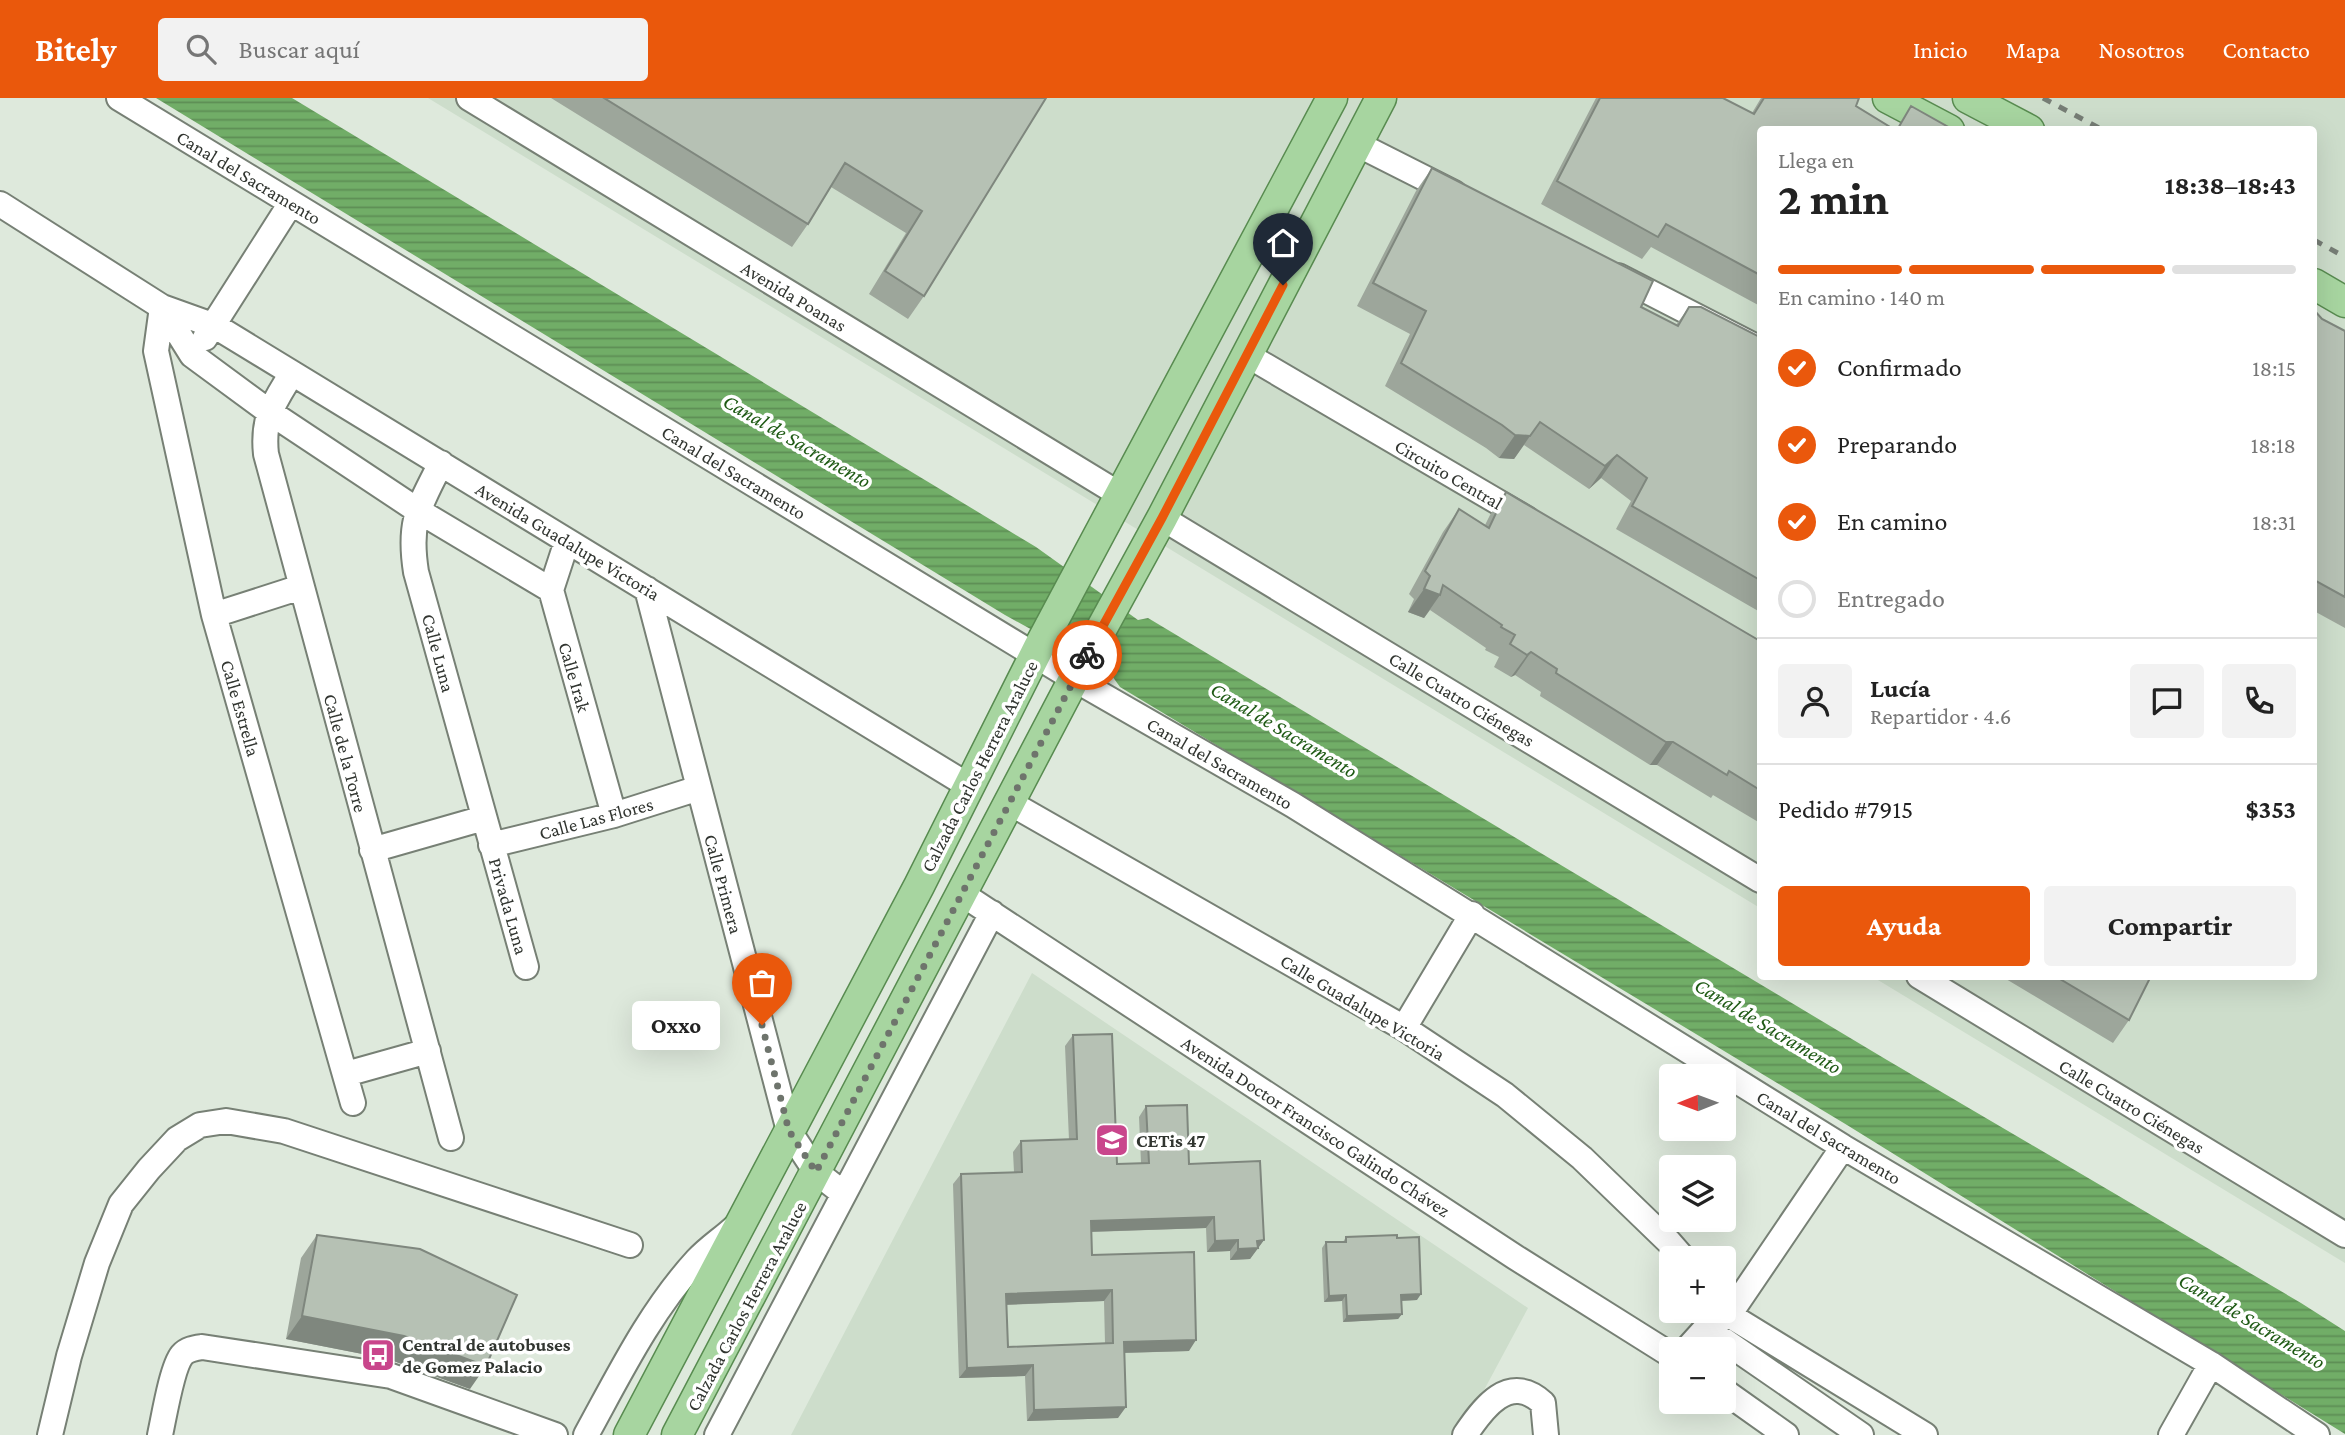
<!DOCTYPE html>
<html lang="es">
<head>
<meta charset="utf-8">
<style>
  :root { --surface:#fff; --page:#f2f2f2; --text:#222; --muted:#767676; --line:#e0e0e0; --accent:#ea580c }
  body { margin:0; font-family:"Crimson Pro",serif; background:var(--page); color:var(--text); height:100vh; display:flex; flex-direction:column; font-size:26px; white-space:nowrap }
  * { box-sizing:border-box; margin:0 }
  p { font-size:23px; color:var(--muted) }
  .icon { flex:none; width:38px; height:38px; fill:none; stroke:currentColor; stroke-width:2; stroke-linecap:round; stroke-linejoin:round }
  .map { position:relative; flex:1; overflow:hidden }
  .details { position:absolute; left:1757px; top:28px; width:560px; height:854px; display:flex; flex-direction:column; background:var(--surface); border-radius:7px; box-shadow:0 7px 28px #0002 }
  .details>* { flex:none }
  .needle { width:46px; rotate:269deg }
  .buttons { position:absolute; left:1659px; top:966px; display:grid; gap:14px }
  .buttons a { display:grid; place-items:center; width:77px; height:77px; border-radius:7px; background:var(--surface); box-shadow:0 7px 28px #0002; font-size:35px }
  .pin { position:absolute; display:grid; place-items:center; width:60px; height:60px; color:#fff; margin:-72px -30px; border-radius:50% 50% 50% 0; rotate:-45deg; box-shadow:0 0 7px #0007 }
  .pin .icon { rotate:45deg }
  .courier { position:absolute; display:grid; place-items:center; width:70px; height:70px; margin:-35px; border:5px solid #ea580c; border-radius:50%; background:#fff; color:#222; box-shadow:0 2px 9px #0007 }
  .bubble { position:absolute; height:49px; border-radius:7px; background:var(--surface); box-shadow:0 7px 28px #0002; font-size:23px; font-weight:700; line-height:49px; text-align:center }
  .overview em { font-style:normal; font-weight:700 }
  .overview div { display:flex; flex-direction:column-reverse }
  .overview { display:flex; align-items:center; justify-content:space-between; height:119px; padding:0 21px }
  h1 { font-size:46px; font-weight:700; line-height:52px }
  .bar { display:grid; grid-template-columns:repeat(4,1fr); gap:10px 7px; align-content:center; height:84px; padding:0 21px }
  .bar i { height:9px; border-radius:5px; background:var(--line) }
  .bar .on { background:var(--accent) }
  .bar p { grid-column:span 4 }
  .line { display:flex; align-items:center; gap:18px; padding:0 21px; border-top:2px solid var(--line) }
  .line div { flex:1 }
  .round { display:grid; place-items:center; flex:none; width:74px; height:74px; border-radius:7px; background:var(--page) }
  ol { padding:0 21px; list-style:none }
  li { display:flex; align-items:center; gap:21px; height:77px }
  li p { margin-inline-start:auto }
  li .icon { padding:7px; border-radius:50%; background:var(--accent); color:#fff; stroke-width:4 }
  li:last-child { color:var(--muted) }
  li i { width:38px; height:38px; border:4px solid var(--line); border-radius:50% }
  .primary-button { display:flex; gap:14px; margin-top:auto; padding:14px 21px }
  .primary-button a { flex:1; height:80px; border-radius:7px; background:var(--accent); color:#fff; font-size:28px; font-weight:700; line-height:80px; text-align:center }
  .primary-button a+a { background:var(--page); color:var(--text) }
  header { display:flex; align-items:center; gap:42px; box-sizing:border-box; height:98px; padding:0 35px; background:var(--accent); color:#fff }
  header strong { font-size:33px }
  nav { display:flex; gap:38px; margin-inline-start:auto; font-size:24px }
  .search { width:490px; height:63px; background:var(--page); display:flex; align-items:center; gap:18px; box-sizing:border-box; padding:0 24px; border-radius:7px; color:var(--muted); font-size:26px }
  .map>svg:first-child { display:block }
  .built { fill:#cdddcb }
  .water { fill:url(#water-rules) }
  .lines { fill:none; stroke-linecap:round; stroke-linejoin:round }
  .minor-casing { stroke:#778075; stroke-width:28 }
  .major-casing { stroke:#588b50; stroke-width:33 }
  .minor { stroke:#fff; stroke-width:24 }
  .major { stroke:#a7d5a0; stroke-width:30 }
  .rail { stroke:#767d75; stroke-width:5; stroke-dasharray:9 9; stroke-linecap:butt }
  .wall { fill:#9da69b; fill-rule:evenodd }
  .shaded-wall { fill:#7f877e }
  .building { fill:#b6c1b4; stroke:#7f877e; stroke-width:2; fill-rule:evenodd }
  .done { stroke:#6e746c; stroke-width:7; stroke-dasharray:0 12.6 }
  .route { stroke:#ea580c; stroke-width:9 }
  .labels { text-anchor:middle; stroke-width:7; stroke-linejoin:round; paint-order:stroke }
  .street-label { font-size:19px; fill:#313530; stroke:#fff }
  .poi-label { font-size:19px; font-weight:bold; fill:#313530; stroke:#fff; text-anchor:start }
  .water-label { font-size:21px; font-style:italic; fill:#1f5a15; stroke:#fff }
</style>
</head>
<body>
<header>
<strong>Bitely</strong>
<div class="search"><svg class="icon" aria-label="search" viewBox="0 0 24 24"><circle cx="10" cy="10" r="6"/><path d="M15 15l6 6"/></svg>Buscar aquí</div>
<nav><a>Inicio</a><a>Mapa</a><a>Nosotros</a><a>Contacto</a></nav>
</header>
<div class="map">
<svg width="2345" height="1337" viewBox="0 0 2345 1337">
  <defs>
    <pattern id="water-rules" width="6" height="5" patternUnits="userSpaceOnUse" patternTransform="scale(1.75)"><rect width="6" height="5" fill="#71ad67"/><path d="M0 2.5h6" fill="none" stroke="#5d8e55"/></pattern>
  </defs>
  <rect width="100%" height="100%" fill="#dee9dc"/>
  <path class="built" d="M428,0H2345V1165L1873,879L2314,878V32H1760V810Z
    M1032,875L1528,1210L1460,1337H791Z"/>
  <path class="water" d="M156,0H292L1036,449L1138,522L1148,520L1887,962L2301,1205L2345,1233V1336L1847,1027L1120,589L1110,575L1005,517Z"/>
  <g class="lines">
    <g class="minor-casing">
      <path id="minor" d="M119,0L1074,581L1293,707L1843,1049L2211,1266L2317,1337
        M469,0L1119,396
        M1357,46L1454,95
        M0,106L162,209L215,228L969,688
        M1618,178L1760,251
        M162,209L156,253L214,517L353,1005
        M162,209L192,257L268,313L417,412L551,492
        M205,240L291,105
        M1247,257L1527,421
        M292,275C274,305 262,319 266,356L451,1040
        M441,365C419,409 408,423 416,474L526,869
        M1162,420L1760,782
        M567,443L551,492L614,717
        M647,491L789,1033L816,1074L844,1096
        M214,517L301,489
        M1010,705L1404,930L1505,997L1582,1060L1669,1144L1683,1160
        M491,747L614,717L699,690
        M372,752L484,720
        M962,796L1515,1159L1671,1257
        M1919,878L2345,1137
        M1404,930L1472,816
        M346,976L428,953
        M1724,1210L1729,1217L1925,1337
        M1706,1230L1861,1337
        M1687,1251L1706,1230L1729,1217L1843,1049
        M1724,1293L1786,1337
        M50,1337L69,1258L97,1165L121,1106L149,1071L177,1041L200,1027L226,1023L284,1033L630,1147
        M160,1337C164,1319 172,1269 182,1257C187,1251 195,1250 202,1249L391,1278L555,1337
        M586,1337C619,1277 650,1213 697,1162C708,1150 722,1141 734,1130
        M717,1337L992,815
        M1465,1337C1483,1310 1509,1274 1543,1305L1546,1337
        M2171,1337L2211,1266"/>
    </g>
    <g class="major-casing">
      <path id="major" d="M1888,0L1949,32
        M1968,0L2029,32
        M2314,186L2345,204
        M629,1337L919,788L1039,549L1332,0
        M677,1337L1074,581L1162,420L1381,0"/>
    </g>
    <use href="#minor" class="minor"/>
    <use href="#major" class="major"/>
    <path class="rail" d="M2043,0L2103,32
      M2314,142L2345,159"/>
  </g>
  <path class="wall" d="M551,0H1046L924,198L908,221L869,196L906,135L831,89L808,126L792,149Z
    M1596,0H1723L1752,15L1761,0H1859L1760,32V208L1651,149L1642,161L1541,106Z
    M1432,70L1641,209L1676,227L1689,209L1760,239V514L1616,431L1631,403L1601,380L1589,391L1524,347L1514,361L1499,360L1486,350L1385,288L1410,236L1357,208L1416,93Z
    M2314,212L2322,221L2345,233V530L2314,513Z
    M1506,394L1760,543V725L1713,697L1711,700L1657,667H1650L1540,598L1541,594L1515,577L1511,579L1494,569L1499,559L1485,552L1486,550L1430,512L1424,520L1408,514L1414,501L1409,496L1443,434L1459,411L1485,427L1490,417Z
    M2001,878H2151L2129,922L2113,945Z
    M1073,937L1117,1066L1141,1065L1139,1019L1146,1008L1189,1066L1264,1142L1250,1161L1230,1162V1153L1207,1154L1206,1130L1091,1134L1092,1157L1189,1253L1124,1255L1118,1320L1027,1323L1025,1278L959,1280L953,1086L961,1076L1014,1074L1013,1054L1021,1043L1069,1042L1065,948ZM1104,1203L1105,1245L1008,1249L1006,1207Z
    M317,1137L470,1291L388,1261L286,1241L301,1160Z
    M1346,1139L1397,1140L1417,1202L1401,1203L1402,1216L1398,1221L1343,1224L1342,1203L1324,1204L1322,1150L1326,1144H1343Z"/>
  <path class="shaded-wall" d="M1515,337L1530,338L1514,361L1499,360Z
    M1617,357L1601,380L1589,391L1605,368Z
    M1424,491L1440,497L1424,520L1408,514Z
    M1531,554L1515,577L1511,579L1527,557Z
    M1666,644H1673L1657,667H1650Z
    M1214,1119L1206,1130L1083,1134L1091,1123Z
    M1238,1142L1230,1153L1207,1154L1215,1143Z
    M1264,1142L1250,1161L1230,1162L1238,1151L1257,1143Z
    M1112,1192L1104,1203L998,1207L1006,1196Z
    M1421,1196L1417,1202L1397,1203L1401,1197Z
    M1346,1197L1342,1203L1324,1204L1329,1198Z
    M1402,1216L1398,1221L1343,1224L1347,1218Z
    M302,1218L404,1238L486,1268L470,1291L388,1261L286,1241Z
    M1196,1242L1189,1253L1116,1255L1124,1244Z
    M1033,1267L1025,1278L959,1280L967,1270Z
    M1126,1309L1118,1320L1027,1323L1034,1312Z"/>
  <path class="building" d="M604,0H1046L924,198L885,173L922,113L845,65L808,126Z
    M1600,0H1723L1754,16L1764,0H1859L1856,8L1895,32H1760V177L1666,126L1658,139L1557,83Z
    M1911,8L1950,30L1949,32H1897Z
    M1432,70L1653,183L1641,209L1678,228L1689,209H1701L1760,239V482L1632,408L1647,380L1617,357L1605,368L1540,324L1530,338L1515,337L1502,327L1401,265L1426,213L1373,185Z
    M2314,212L2322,221L2345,233V499L2314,482Z
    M1506,394L1760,543V692L1729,673L1727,677L1673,644H1666L1556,575L1557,571L1531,554L1527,557L1510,546L1515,537L1501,529L1502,527L1443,487L1440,497L1424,491L1430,478L1425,473L1459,411L1489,430Z
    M2055,878H2151L2129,922Z
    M1112,936L1117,1066L1149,1065L1146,1008L1187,1007L1189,1066L1260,1063L1264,1142L1257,1143L1258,1150L1238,1151V1142L1215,1143L1214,1119L1091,1123L1092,1157L1194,1154L1196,1242L1124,1244L1126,1309L1034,1312L1033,1267L967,1270L961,1076L1022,1074L1021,1043L1077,1041L1073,937ZM1112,1192L1113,1245L1008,1249L1006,1196Z
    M317,1137L420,1151L517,1197L486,1268L404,1238L302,1218Z
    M1397,1137V1140L1419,1139L1421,1196L1401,1197L1402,1216L1347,1218L1346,1197L1329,1198L1326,1144H1346V1139Z"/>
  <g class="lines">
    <path class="done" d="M762,927L789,1033L816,1074L1087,557"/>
    <path class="route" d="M1087,557L1162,420L1283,187"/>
  </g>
  <defs>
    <g id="school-square" transform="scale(1.75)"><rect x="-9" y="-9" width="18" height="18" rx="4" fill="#c9468c" stroke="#fff"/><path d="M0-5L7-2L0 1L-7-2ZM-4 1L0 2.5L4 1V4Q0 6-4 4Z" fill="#fff"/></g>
    <g id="bus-square" transform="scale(1.75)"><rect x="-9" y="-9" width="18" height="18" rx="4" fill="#c9468c" stroke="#fff"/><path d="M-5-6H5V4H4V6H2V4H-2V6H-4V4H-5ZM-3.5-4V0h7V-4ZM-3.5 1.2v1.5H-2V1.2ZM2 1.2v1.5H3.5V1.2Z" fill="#fff"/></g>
  </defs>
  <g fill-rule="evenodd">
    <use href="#school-square" x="1112" y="1042"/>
    <use href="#bus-square" x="378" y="1257"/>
  </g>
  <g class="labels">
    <g class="street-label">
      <text transform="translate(249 79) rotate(31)" y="7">Canal del Sacramento</text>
      <text transform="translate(794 198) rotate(31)" y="7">Avenida Poanas</text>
      <text transform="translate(734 374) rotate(31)" y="7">Canal del Sacramento</text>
      <text transform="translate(1449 376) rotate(30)" y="7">Circuito Central</text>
      <text transform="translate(568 443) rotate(31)" y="7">Avenida Guadalupe Victoria</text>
      <text transform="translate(439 555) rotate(75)" y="7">Calle Luna</text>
      <text transform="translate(575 579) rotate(74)" y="7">Calle Irak</text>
      <text transform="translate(1462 601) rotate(31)" y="7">Calle Cuatro Ciénegas</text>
      <text transform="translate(241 610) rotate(74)" y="7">Calle Estrella</text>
      <text transform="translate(346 655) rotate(75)" y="7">Calle de la Torre</text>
      <text transform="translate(1220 665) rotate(30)" y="7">Canal del Sacramento</text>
      <text transform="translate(979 668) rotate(-63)" y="7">Calzada Carlos Herrera Araluce</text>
      <text transform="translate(596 720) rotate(-15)" y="7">Calle Las Flores</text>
      <text transform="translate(724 786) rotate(75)" y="7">Calle Primera</text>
      <text transform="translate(509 808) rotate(74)" y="7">Privada Luna</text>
      <text transform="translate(1363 909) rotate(31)" y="7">Calle Guadalupe Victoria</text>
      <text transform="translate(2132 1008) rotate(31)" y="7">Calle Cuatro Ciénegas</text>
      <text transform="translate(1316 1028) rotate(33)" y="7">Avenida Doctor Francisco Galindo Chávez</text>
      <text transform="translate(1829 1039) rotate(31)" y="7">Canal del Sacramento</text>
      <text transform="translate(746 1208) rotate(-62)" y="7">Calzada Carlos Herrera Araluce</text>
    </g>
    <g class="poi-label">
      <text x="1136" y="1049">CETis 47</text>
      <text x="402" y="1253">Central de autobuses<tspan x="402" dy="22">de Gomez Palacio</tspan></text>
    </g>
    <g class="water-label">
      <text transform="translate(797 343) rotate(30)" y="7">Canal de Sacramento</text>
      <text transform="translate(1284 632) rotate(31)" y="7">Canal de Sacramento</text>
      <text transform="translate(1768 928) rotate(31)" y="7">Canal de Sacramento</text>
      <text transform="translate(2252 1223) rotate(31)" y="7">Canal de Sacramento</text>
    </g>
  </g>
</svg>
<div class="buttons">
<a><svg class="needle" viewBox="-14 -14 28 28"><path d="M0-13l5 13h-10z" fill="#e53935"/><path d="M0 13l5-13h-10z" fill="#767676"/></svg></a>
<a><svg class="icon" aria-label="layers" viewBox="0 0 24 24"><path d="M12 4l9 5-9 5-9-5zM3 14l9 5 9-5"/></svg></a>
<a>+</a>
<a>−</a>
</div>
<div class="pin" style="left:762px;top:927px;background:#ea580c"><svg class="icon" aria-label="bag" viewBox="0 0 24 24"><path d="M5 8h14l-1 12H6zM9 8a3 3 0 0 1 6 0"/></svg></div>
<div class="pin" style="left:1283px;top:187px;background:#1f2937"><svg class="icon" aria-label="home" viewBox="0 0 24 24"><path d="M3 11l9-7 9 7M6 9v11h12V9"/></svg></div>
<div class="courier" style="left:1087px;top:557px"><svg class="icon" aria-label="bike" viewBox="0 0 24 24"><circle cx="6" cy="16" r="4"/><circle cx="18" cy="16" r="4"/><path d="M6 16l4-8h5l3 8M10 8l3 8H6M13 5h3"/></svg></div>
<div class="bubble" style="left:632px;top:903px;width:88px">Oxxo</div>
<section class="details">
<div class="overview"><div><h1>2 min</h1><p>Llega en</p></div><em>18:38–18:43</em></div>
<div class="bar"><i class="on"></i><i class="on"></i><i class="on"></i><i></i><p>En camino · 140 m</p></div>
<ol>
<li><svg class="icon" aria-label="check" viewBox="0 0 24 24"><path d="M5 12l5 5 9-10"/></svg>Confirmado<p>18:15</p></li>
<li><svg class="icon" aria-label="check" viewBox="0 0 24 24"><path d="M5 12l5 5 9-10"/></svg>Preparando<p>18:18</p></li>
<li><svg class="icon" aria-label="check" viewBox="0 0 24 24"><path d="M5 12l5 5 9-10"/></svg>En camino<p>18:31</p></li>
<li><i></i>Entregado</li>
</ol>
<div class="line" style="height:126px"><a class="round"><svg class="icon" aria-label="person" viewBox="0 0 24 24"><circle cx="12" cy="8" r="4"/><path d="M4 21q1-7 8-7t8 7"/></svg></a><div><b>Lucía</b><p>Repartidor · 4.6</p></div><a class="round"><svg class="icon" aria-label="chat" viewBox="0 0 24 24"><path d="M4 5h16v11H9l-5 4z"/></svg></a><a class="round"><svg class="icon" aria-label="phone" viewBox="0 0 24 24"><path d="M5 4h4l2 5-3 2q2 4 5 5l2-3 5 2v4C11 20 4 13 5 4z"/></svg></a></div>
<div class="line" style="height:91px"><div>Pedido #7915</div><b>$353</b></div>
<div class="primary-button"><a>Ayuda</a><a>Compartir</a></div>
</section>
</div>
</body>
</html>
